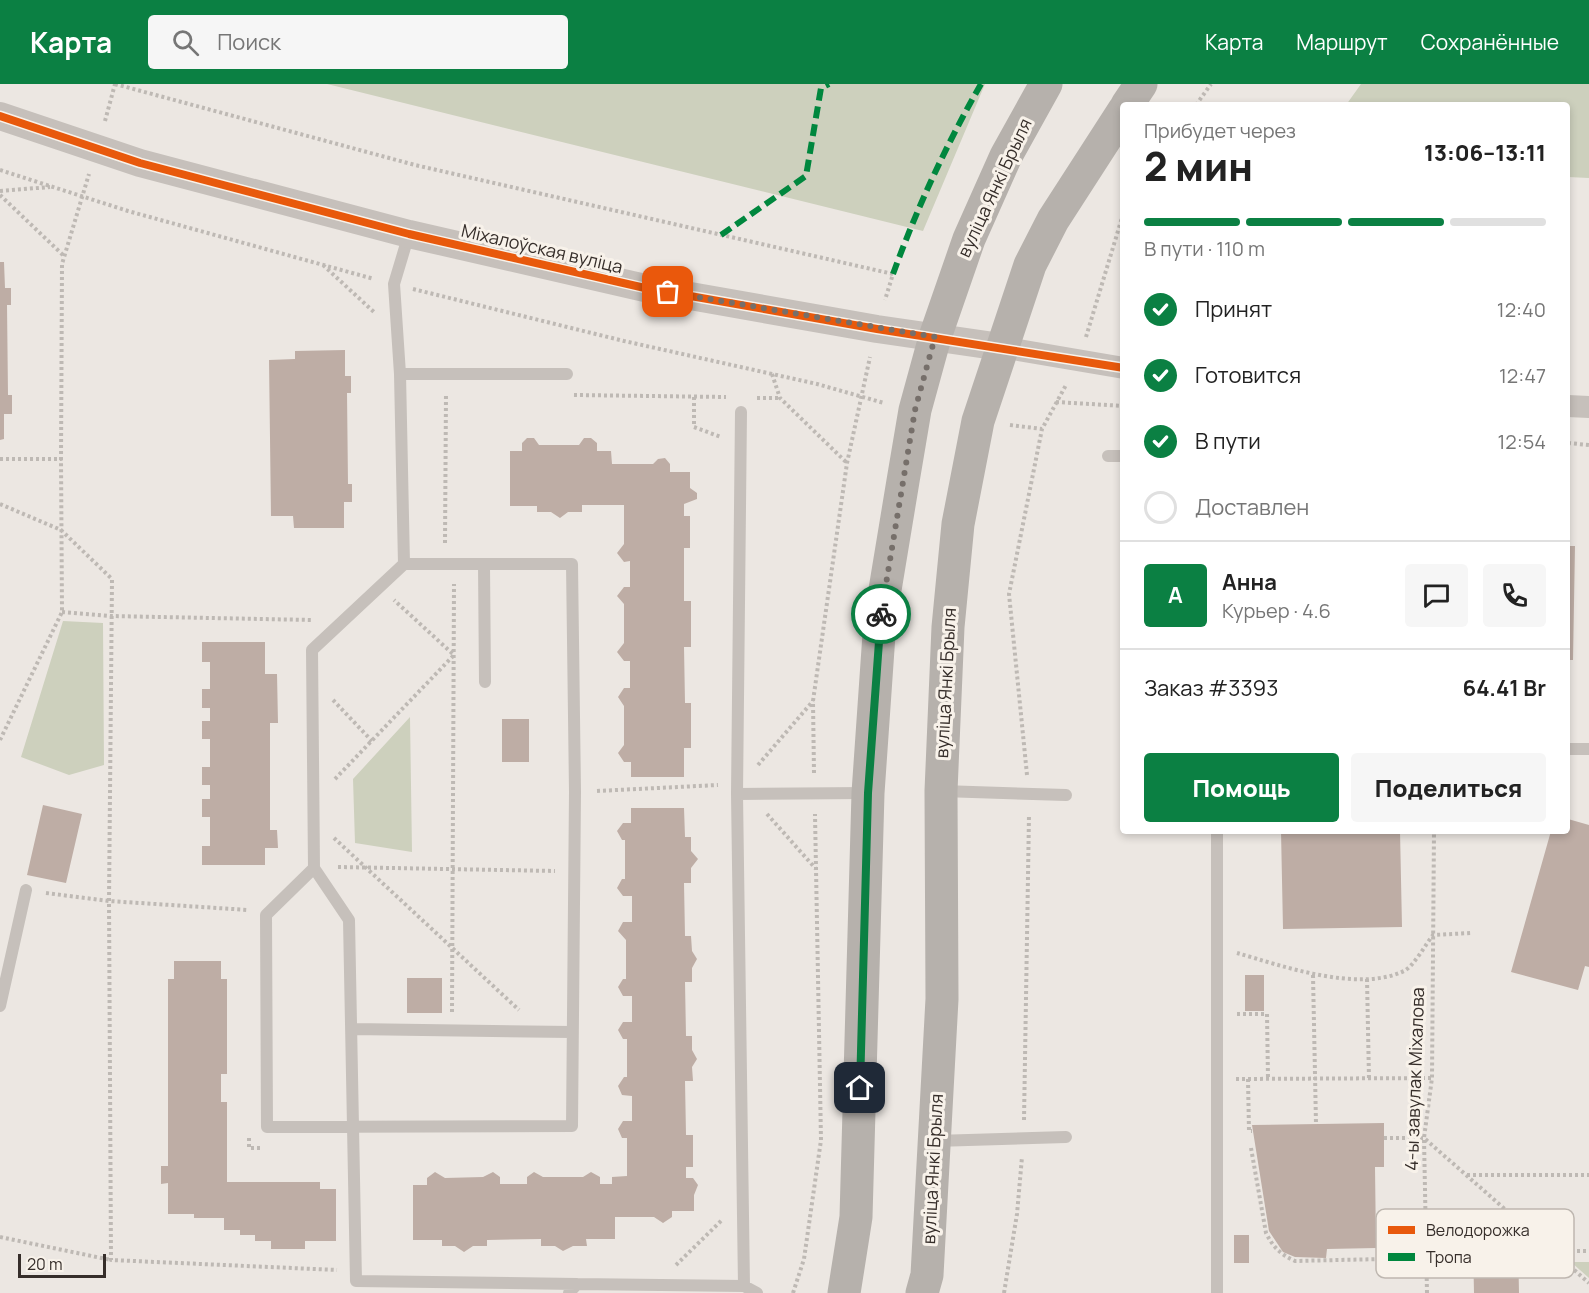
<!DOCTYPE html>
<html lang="ru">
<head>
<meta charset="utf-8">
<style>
  :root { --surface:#fff; --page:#f6f6f6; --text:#222; --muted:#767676; --line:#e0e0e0; --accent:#0b8043 }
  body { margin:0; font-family:Manrope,sans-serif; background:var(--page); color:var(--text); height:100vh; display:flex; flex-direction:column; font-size:22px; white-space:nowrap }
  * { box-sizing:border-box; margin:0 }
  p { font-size:20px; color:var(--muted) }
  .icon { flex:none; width:33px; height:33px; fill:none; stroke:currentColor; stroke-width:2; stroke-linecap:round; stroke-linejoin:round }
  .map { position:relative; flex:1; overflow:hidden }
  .sheet { position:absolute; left:1120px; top:18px; width:450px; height:732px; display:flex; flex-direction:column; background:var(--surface); border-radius:6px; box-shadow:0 3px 9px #0003 }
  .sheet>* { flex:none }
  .scale { position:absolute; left:18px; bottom:15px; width:88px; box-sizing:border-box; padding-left:6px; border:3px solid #362e2a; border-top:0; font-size:16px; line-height:21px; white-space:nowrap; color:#362e2a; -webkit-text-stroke:4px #f8f2ea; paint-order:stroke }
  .pin { position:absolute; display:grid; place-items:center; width:51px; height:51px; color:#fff; margin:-26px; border-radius:12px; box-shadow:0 3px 9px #0006 }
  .courier { position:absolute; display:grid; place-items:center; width:60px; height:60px; margin:-30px; border:4px solid #0b8043; border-radius:50%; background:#fff; color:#222; box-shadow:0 2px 8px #0007 }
  .overview em { font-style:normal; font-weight:800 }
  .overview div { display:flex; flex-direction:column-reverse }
  .overview { display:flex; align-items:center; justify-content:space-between; height:102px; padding:0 24px }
  h1 { font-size:39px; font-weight:800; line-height:45px }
  .bar { display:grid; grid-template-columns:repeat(4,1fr); gap:9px 6px; align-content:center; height:72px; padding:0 24px }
  .bar i { height:8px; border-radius:4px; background:var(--line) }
  .bar .active { background:var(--accent) }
  .bar p { grid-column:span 4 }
  .line { display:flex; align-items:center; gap:15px; padding:0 24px; border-top:2px solid var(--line) }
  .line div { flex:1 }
  .round { display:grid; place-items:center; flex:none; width:63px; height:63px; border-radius:6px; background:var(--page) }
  ol { padding:0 24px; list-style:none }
  li { display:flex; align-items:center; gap:18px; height:66px }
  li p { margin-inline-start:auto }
  li .icon { padding:6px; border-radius:50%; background:var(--accent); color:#fff; stroke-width:4 }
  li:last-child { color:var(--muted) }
  li i { width:33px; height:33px; border:3px solid var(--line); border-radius:50% }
  .action { display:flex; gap:12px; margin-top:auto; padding:12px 24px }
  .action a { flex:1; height:69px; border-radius:6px; background:var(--accent); color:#fff; font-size:24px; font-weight:800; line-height:69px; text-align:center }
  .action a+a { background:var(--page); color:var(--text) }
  header { display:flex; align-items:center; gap:36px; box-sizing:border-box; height:84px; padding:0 30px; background:var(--accent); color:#fff }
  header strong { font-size:28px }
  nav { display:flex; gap:33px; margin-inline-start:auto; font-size:21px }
  .search { width:420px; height:54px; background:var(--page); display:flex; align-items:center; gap:15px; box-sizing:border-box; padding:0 21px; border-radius:6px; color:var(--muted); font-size:22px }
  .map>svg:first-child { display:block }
  .green { fill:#cdd0bd }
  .building { fill:#beada5 }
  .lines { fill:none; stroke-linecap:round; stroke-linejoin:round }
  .path { stroke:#beb9b4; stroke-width:4; stroke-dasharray:3 3; stroke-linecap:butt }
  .service { stroke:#c6c0bb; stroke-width:12 }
  .minor { stroke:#c6c0bb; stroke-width:22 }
  .tertiary { stroke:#c6c0bb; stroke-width:28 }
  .secondary { stroke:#b6b1ac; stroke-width:33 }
  .quiet { stroke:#00873e; stroke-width:6; stroke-dasharray:12 6; stroke-linecap:butt }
  .cycleway-casing { stroke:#f8f2ea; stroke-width:11 }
  .cycleway { stroke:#e8590c; stroke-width:8 }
  .done { stroke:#766f6a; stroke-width:6; stroke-dasharray:0 10.8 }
  .route { stroke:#0b8043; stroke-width:8 }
  .labels { text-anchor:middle; stroke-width:6; stroke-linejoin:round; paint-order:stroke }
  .street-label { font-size:18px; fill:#362e2a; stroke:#f8f2ea }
  .key { fill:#f8f2ea; stroke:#beb7b0; stroke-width:1.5 }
  .key-label { font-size:16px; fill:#362e2a }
</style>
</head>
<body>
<header>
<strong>Карта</strong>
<div class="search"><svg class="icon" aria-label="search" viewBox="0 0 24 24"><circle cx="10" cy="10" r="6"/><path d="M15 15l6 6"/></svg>Поиск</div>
<nav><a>Карта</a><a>Маршрут</a><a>Сохранённые</a></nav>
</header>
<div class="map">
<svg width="1589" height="1209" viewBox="0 0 1589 1209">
  <rect width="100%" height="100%" fill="#ece7e2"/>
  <path class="green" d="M327,0H985L923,147Z
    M1361,0H1589V94L1568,93V21H1346Z
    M63,537L103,539L104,681L69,691L21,673Z
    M410,633L412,768L355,759L353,695Z
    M1571,1178H1589V1194Z"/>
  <path class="building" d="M0,178H4L5,204H11V221H7L8,311H12V330H4V355L0,356Z
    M345,266V292H351V309H347L348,400H352V418H344V444H294L293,432H271L269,276L295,275V267Z
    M527,354H534L539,361H579L584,354H591L597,359V367H611L612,380H653L658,375L665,374L670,380V388H690V404L697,409V415L684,420V432H690V464H684V517H691V563H684L685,619H691V664H684V693H631V678H624L618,669L624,661V622L618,613L624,604H630V577H624L617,568L624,559V520L617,512L624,503H630V477L624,478L617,469L624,460V421H582V428H568L560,434L551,428H537V422H510V367H522V359Z
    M1568,462H1575L1573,576H1568Z
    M202,558H265V590H277L278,639H270V746H277L278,764H265V781H202V762H210V733H202V715H210V701H202V683H210V655H202V637H210V624H202V605H210V578H202Z
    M502,635H529V678H502Z
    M43,721L82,730L66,799L27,791Z
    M631,724H684L685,753H691V767L698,775L691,784V799H684L685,852H691L692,867L697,875L692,884V898H685L686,952H692V966L697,975L692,983L693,997H685L686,1051H693V1083H686V1094H693L698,1101L694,1111V1127H672V1133L663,1139L654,1133H615V1155H586L587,1162H573L563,1167L555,1162H541V1155L487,1156V1162H473L464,1168L455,1162H442V1156H413V1101H427V1094L435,1088L445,1094L483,1093L493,1088L500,1093V1100H527V1093L534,1088L543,1093H583L591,1088L600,1093V1100H612V1093L627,1092V1054H622L618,1045L623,1037H632V1012L622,1011L618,1002L624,993H627V955H623L618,946L623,938H632V912H623L618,903L623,895H626V856L618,847L623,838H632V812H623L617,804L622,795H625V756H622L617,747L623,739H631Z
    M1568,735L1589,741V883L1585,882L1578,906L1511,888L1551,747H1568Z
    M1281,747H1400L1402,843L1283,845Z
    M174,877H221V895H227V990H221V1018H227V1098H320V1105H336V1157H305V1165H271V1157H255V1151H240V1146H224V1134H194V1130H168V1099L161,1100V1082H168V895H174Z
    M1245,891H1264V927H1245Z
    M407,894H442V929H407Z
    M1384,1039V1083H1375L1376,1164L1327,1165L1326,1174L1295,1173L1283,1168L1269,1147L1252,1041Z
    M1234,1151H1249V1179H1234Z
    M1518,1159L1519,1209H1474L1473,1160Z"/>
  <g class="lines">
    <path class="path" d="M115,0L415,81L893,190L885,216
      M1196,21L1211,0
      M105,37L115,0
      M0,86L128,127L374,195
      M0,107L50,103
      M0,111L64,172
      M323,181L375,229
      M413,205L624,257L817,300L884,319
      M1086,253L1124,127
      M772,290L780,314L847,379
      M574,311L726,313
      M694,313V343L721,353
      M757,314H780
      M1056,318L1124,322
      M1010,341L1042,345
      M1568,359L1589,361
      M0,375H61L62,180L89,90
      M0,420L61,446L112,495L109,817L111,1176L337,1186
      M445,459L446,310
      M62,528L110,532L312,536
      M333,616L372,657
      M0,656L62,528L61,375
      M758,681L813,617
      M814,689L813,617L847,379L870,273
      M1027,691L1009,510L1042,345L1066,301
      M335,695L454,571L394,516
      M597,707L718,701
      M767,730L816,785
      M334,754L519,926
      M338,783L555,787
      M46,809L109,817L248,826
      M1237,869C1283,882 1357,909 1404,887C1414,882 1425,861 1433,851L1471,849
      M1313,891L1316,1040
      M1367,895L1369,995
      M452,928L454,500
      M1237,930H1267L1268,995
      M1236,995L1432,994
      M1248,995L1249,1047H1252
      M1024,1036L1029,731
      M249,1054V1064H262
      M1384,1054H1424L1589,1199
      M1251,1064L1266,1149C1273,1163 1280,1170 1295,1177L1426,1174
      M1467,1091H1589
      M0,1153L111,1176
      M1553,1167H1589
      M676,1181L722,1136
      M793,1209L804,1175L821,1056L815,730
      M1004,1209L1017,1130L1022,1073
      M1427,1209L1424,1054L1432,994L1434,747"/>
    <path class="service" d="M400,290H567
      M1108,372H1124
      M404,480H572L575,708L572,1042L267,1043L266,831L314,784L312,566Z
      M404,480L400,290L394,200L409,150
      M484,481L485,598
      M1568,665H1589
      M942,707L1066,711
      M737,710L867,709
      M314,784L349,836L356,1197L577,1200
      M0,922L26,806
      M353,945L571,948
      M935,1057L1066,1053
      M744,1202L757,1209
      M569,1209L577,1200L744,1202L737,710L741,328
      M1217,1209V747"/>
    <path class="minor" d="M1001,263L1124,284
      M1568,322L1589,323"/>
    <path class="tertiary" d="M0,32L140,79L409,150L645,204L877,245L1001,263"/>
    <path class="secondary" d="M1127,21L1141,0
      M844,1209L856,1133L868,709L880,536L903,397L915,326L935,253L969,155L1006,72L1046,0
      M922,1209L927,1191L942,915L941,707L948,543L958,440L978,337L1030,181L1053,136L1124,26"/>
    <path class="quiet" d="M721,151L806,92L821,4L829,0
      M893,190C917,124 946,61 981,0"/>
    <g class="cycleway-casing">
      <path id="cycleway" d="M0,32L140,79L409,150L645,204L877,245L1124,284"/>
    </g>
    <use href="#cycleway" class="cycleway"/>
  </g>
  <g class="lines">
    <path class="done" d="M668,208L935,253L915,326L881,530"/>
    <path class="route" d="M860,1004L868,709L881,530"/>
  </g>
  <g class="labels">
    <g class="street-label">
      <text transform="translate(995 104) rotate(-65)" y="6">вуліца Янкі Брыля</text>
      <text transform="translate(542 165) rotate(13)" y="6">Міхалоўская вуліца</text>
      <text transform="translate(946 599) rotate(-87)" y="6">вуліца Янкі Брыля</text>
      <text transform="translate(1415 995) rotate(-88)" y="6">4-ы завулак Міхалова</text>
      <text transform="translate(933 1085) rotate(-87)" y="6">вуліца Янкі Брыля</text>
    </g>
  </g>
  <rect x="1376" y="1125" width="198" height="69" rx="9" class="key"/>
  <rect x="1388" y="1142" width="27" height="8" fill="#e8590c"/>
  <rect x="1388" y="1169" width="27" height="8" fill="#00873e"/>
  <g class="key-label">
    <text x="1426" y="1152">Велодорожка</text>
    <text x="1426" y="1179">Тропа</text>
  </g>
</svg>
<div class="scale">20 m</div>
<div class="pin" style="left:668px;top:208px;background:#ea580c"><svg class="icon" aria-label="bag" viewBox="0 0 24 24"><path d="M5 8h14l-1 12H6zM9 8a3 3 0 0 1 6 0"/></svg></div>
<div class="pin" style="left:860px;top:1004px;background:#1f2937"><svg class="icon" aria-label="home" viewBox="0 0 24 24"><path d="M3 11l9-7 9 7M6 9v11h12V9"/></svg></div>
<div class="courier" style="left:881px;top:530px"><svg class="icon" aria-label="bike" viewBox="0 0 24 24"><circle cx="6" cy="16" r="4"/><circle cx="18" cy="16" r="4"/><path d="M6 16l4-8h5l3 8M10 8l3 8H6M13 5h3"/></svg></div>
<section class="sheet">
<div class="overview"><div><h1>2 мин</h1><p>Прибудет через</p></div><em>13:06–13:11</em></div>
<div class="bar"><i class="active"></i><i class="active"></i><i class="active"></i><i></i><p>В пути · 110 m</p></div>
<ol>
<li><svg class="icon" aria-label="check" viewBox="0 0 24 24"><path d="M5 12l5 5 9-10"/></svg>Принят<p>12:40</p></li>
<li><svg class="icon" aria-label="check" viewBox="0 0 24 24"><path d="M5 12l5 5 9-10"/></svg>Готовится<p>12:47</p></li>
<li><svg class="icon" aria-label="check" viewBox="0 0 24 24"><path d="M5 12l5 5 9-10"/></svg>В пути<p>12:54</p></li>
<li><i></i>Доставлен</li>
</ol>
<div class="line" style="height:108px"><b class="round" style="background:var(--accent);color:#fff">А</b><div><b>Анна</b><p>Курьер · 4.6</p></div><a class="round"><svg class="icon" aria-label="chat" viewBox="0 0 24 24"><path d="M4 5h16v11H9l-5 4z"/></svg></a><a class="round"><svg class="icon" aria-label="phone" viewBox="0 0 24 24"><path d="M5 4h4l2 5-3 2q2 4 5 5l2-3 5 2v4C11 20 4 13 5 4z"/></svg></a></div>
<div class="line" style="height:78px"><div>Заказ #3393</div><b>64.41 Br</b></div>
<div class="action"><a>Помощь</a><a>Поделиться</a></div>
</section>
</div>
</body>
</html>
